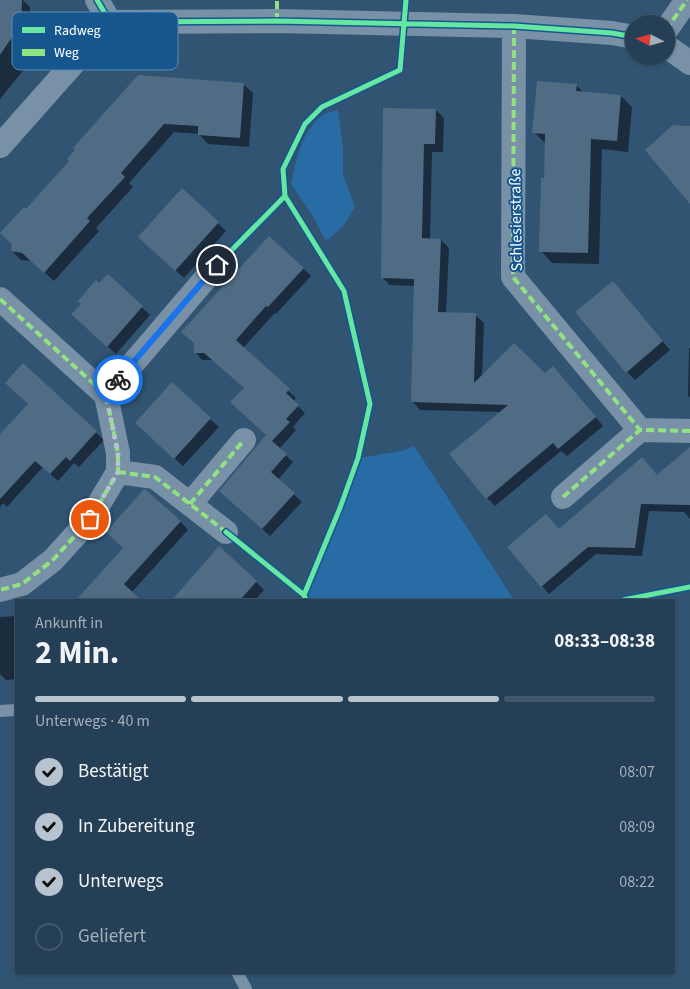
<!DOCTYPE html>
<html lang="de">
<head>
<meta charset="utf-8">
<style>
  :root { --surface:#253f56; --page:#314a60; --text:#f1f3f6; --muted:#a3afb9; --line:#42586c; --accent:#b7c3ce }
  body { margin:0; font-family:"Source Sans 3",sans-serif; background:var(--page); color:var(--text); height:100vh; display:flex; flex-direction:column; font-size:19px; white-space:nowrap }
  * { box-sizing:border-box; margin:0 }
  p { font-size:16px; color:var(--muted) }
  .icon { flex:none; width:28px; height:28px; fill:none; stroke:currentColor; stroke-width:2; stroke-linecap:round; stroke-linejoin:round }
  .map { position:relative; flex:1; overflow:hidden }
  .drawer { position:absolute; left:15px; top:599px; width:660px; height:375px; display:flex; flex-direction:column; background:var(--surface); border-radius:0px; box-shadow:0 1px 4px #0004,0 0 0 1px var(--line) }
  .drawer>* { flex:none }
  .needle { width:32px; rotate:276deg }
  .controls { position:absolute; left:625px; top:15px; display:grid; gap:10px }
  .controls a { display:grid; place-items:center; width:50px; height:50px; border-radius:50%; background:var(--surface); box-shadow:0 1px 4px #0004,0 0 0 1px var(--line); font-size:25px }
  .pin { position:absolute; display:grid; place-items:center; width:42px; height:42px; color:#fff; margin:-21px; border:2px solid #fff; border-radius:50%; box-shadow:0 1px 5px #0007 }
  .courier { position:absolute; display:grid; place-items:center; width:50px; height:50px; margin:-25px; border:4px solid #1a73e8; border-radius:50%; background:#fff; color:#222; box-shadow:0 1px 6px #0007 }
  .summary em { font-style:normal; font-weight:700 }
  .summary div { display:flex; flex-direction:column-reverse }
  .summary { display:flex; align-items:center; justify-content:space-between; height:85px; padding:0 20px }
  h1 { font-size:32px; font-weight:700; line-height:38px }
  .bar { display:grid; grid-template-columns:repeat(4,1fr); gap:8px 5px; align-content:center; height:60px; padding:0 20px }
  .bar i { height:6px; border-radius:4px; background:var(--line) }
  .bar .active { background:var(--accent) }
  .bar p { grid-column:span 4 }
  ol { padding:0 20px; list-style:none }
  li { display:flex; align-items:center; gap:15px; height:55px }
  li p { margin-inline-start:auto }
  li .icon { padding:5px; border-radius:50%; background:var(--accent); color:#111; stroke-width:4 }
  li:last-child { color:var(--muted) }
  li i { width:28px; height:28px; border:2px solid var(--line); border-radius:50% }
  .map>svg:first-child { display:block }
  .green { fill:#286ca6 }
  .shadow { fill:#0007 }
  .building { fill:#506c84 }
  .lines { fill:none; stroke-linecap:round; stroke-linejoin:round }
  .service { stroke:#7891a6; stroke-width:12 }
  .minor { stroke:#7891a6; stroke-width:24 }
  .quiet { stroke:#91e382; stroke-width:4; stroke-dasharray:8 4; stroke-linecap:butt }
  .cycleway-casing { stroke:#15568f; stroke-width:8 }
  .cycleway { stroke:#66e7a1; stroke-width:5 }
  .done { stroke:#b7c3ce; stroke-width:5; stroke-dasharray:0 9 }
  .route { stroke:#1a73e8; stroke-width:6 }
  .labels { text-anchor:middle; stroke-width:4; stroke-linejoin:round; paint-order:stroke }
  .street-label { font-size:16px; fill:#fff; stroke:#15568f }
  .key { fill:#15568f; stroke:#5b89b1; stroke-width:1 }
  .key-label { font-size:14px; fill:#fff }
</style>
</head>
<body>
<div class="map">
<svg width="690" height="989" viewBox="0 0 690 989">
  <rect width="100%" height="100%" fill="#315473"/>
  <path class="green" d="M338,110L343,149V175L355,207L344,225L326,241L311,213L291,184C296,161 302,129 323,115C327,112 333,111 338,110Z
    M414,446L514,600H306L304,595L340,508L358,458L402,451Z"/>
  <path class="shadow" d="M0,0H23L30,7L29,32L14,54L27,66L0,99Z
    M243,84L253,93L249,147L208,144L199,134L174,132L129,183L133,187L96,228L99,231L54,281L32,261L21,260L12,251L26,211L71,161Z
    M576,85L584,93L621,96L632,107L628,152L602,149L599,264L552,263L541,251L546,144L534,132Z
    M384,109L436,110L444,118L443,152H432L430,240H441L449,248L446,314L475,315L484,323L482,377L545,375L561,376L603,426L567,456L561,451L495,506L487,498L501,412L420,410L412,401L415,286L390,285L382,277Z
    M182,190L226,231L184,278L148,245Z
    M303,268L311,276L276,314L275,313L243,348L296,398L293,401L305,413L293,427L296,430L279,449L293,462L278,480L302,502L270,536L228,498L268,436L245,388L213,360H202L195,352Z
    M108,276L150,315L116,354L81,322L82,304Z
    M621,291L670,350L635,380L627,372Z
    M689,348H690V397L688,396Z
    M23,365L104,440L79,467L74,463L58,481L43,467L7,507L3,503L0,507V436L29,404Z
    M172,384L219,427L183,466L144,431Z
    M690,462V519L684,512L649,511L642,556L596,554L549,594L542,586L559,530L658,476Z
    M180,521L188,530L131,593L139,600H77Z
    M256,582L264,590L255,600H180Z
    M16,616V679L6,680L0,674V617Z"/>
  <path class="building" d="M0,0H22L21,24L0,55Z
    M138,75L244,83L240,138L198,135V126L164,124L121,173L125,177L87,218L90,221L44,273L22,253L11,251L12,244L0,233L24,207L26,209L69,161L67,159L75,150L73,148Z
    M537,81L577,84L576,91L621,95L617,141L591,139L588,253L539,252L541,178H544L545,134L532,133Z
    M383,108L436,109L435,144H424L422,238L441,239L438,312L476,313L474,383L514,343L545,373L553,366L596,417L558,449L553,443L486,499L449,454L508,405L411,402L414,279L381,278Z
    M673,125L690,126V204L645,150Z
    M182,188L219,222L175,271L138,237Z
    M269,236L304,268L268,307L266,306L236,340L290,389L286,393L299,405L286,419L290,422L272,441L287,454L271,472L295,493L262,529L219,491L266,435L230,402L244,388L204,353H194V343L181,332Z
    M108,274L143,306L107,347L71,314L81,304L78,301L96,280L99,283Z
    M613,281L663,341L626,373L575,312Z
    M23,363L97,431L70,461L66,457L50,474L35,461L0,499V434L28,404L5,383Z
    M172,382L211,418L174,459L135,423Z
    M690,447V505L641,504L635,548L588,547L541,587L507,547L546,514L559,529L642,457L657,475Z
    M144,489L146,490L181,521L124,584L141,600H76L123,548L106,532Z
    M219,546L257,581L240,600H172Z"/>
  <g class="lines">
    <path class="service" d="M0,711L16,710
      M237,972L246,989"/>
    <path class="minor" d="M97,0L110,22L277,21L514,26L612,33L634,37
      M514,26L513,277L640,430L690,431
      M666,30L687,0
      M666,46L690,63
      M0,146L110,22
      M0,299L106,395L118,453V472L90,519L53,560L22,584L0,590
      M106,395L217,265
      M118,472L155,477L226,532
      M563,497L640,430
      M190,504L244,440"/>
    <path class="quiet" d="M277,21V0
      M514,26L513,277L640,430L690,431
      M666,30L687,0
      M0,299L106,395L118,453V472L90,519L53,560L22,584L0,590
      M106,395L220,262
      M118,472L155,477L230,535
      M563,497L640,430
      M190,504L244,440"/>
    <g class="cycleway-casing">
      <path id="cycleway" d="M97,0L110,22L277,21L514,26L612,33L634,37
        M217,265L285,196
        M226,532L304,595L306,600
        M304,595L340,508L358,458L370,404L344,291L285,196L283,169L305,124L322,107L400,70L406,0
        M623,600L690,587"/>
    </g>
    <use href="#cycleway" class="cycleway"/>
  </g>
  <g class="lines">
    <path class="done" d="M90,519L118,472V454L106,395L118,380"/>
    <path class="route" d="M118,380L217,265"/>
  </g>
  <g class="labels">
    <g class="street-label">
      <text transform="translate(515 220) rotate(-91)" y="6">Schlesierstraße</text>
    </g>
  </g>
  <rect x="12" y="12" width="166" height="58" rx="8" class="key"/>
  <rect x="22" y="27" width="23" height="6" fill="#66e7a1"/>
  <rect x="22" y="49" width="23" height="7" fill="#91e382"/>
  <g class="key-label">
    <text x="54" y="35">Radweg</text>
    <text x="54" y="57">Weg</text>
  </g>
</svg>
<div class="controls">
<a><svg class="needle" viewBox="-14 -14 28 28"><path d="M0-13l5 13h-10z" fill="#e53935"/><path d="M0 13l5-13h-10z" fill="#a3afb9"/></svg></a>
</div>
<div class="pin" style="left:90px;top:519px;background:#ea580c"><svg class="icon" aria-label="bag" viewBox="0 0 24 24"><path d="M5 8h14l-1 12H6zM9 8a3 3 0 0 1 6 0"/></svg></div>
<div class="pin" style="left:217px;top:265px;background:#1f2937"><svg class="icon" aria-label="home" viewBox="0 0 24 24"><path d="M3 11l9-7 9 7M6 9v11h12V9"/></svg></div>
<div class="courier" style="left:118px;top:380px"><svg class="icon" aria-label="bike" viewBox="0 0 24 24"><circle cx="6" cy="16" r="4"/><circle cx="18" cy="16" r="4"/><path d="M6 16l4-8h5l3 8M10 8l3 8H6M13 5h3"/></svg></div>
<section class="drawer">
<div class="summary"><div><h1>2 Min.</h1><p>Ankunft in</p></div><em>08:33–08:38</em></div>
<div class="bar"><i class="active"></i><i class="active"></i><i class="active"></i><i></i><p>Unterwegs · 40 m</p></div>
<ol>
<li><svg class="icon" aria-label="check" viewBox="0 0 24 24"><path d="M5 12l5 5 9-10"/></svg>Bestätigt<p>08:07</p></li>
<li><svg class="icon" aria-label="check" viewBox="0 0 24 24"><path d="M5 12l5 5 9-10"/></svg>In Zubereitung<p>08:09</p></li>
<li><svg class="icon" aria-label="check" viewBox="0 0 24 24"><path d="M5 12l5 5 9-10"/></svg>Unterwegs<p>08:22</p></li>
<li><i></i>Geliefert</li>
</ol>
</section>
</div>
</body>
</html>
